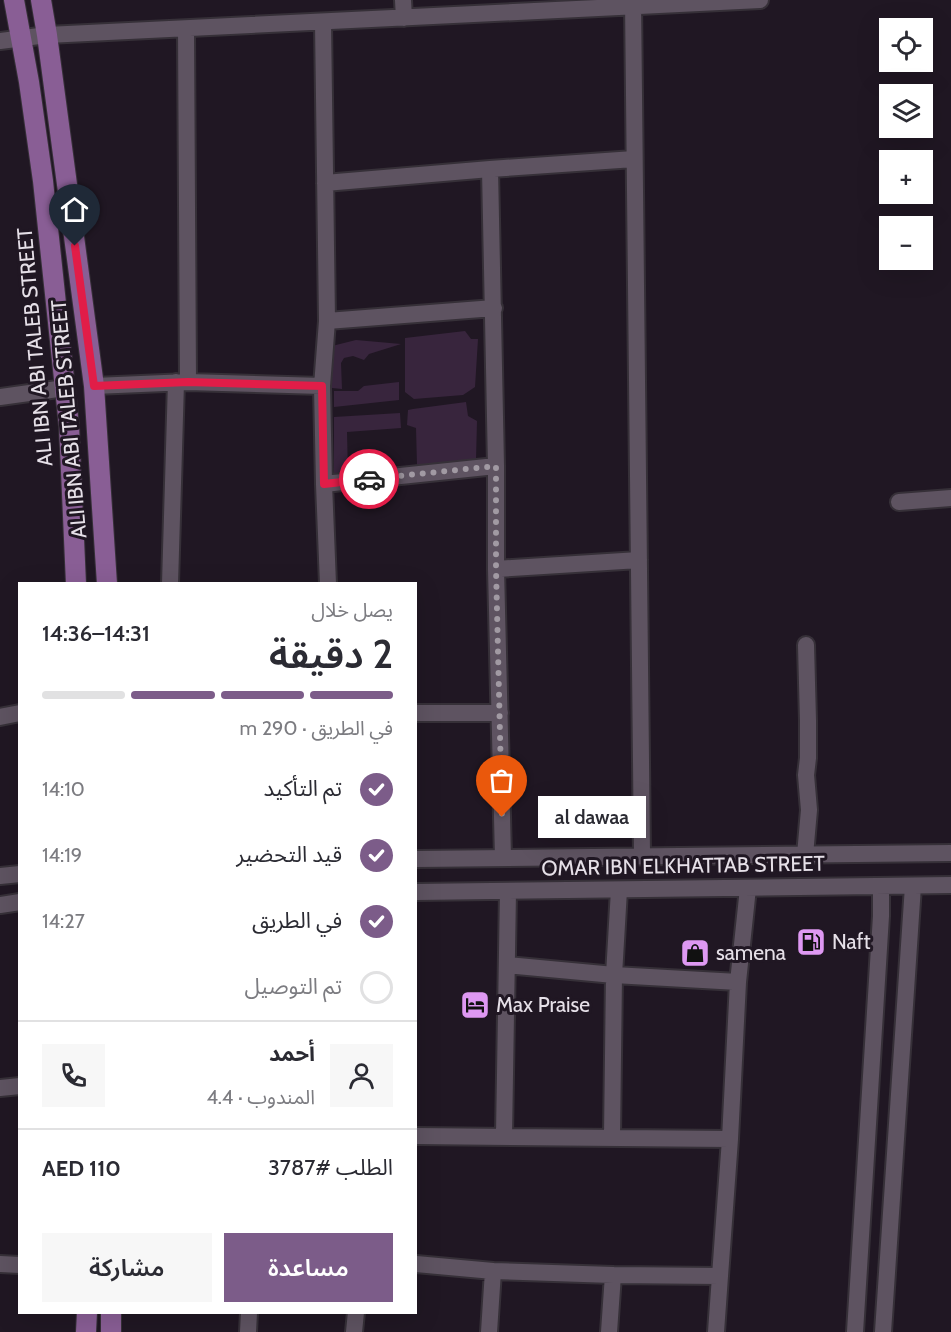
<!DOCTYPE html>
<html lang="ar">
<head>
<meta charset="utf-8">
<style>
  :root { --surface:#fff; --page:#f7f7f7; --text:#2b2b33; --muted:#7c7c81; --line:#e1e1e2; --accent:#7c5c89 }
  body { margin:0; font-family:Cabin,"Noto Sans Arabic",sans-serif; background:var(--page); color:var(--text); direction:rtl; height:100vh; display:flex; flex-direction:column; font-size:22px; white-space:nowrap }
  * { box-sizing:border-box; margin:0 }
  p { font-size:20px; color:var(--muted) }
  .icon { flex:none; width:33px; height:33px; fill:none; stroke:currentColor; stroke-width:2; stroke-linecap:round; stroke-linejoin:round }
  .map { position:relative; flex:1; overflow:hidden; direction:ltr }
  .details { position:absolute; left:18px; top:582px; width:399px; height:732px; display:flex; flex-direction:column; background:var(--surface); border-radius:0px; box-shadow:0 6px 24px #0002; direction:rtl }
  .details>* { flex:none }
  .controls { position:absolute; left:879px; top:18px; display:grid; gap:12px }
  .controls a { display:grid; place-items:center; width:54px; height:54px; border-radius:0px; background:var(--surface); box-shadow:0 6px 24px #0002; font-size:30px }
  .pin { position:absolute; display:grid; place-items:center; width:51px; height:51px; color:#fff; margin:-62px -26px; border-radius:50% 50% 50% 0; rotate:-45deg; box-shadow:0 0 6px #0007 }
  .pin .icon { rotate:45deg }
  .courier { position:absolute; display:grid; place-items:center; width:60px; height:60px; margin:-30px; border:4px solid #e11d48; border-radius:50%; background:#fff; color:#222; box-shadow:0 2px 8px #0007 }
  .bubble { position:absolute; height:42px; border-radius:0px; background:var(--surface); box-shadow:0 6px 24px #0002; font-size:20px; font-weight:600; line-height:42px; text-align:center; direction:rtl }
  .overview em { font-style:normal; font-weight:600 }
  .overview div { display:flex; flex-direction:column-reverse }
  .overview { display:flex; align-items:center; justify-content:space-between; height:102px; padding:0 24px }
  h1 { font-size:39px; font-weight:600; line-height:45px }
  .bar { display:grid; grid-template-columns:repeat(4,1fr); gap:9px 6px; align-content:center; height:72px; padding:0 24px }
  .bar i { height:8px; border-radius:4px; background:var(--line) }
  .bar .active { background:var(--accent) }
  .bar p { grid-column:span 4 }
  .line { display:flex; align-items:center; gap:15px; padding:0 24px; border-top:2px solid var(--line) }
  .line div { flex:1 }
  .round { display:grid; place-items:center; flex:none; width:63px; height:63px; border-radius:0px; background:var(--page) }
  ol { padding:0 24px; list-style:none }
  li { display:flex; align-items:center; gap:18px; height:66px }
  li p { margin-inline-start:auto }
  li .icon { padding:6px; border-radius:50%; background:var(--accent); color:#fff; stroke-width:4 }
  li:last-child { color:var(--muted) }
  li i { width:33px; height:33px; border:3px solid var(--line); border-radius:50% }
  .action { display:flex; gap:12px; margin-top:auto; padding:12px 24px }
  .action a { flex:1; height:69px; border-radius:0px; background:var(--accent); color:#fff; font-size:24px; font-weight:600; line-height:69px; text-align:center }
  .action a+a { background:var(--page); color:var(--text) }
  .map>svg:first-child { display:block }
  .green { fill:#38253d }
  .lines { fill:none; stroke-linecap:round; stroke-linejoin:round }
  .minor-casing { stroke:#363038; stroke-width:20 }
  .major-casing { stroke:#363038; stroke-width:22 }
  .minor { stroke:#5e5361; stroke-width:16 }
  .major { stroke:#895e95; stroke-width:20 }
  .done { stroke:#a19aa3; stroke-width:6; stroke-dasharray:0 10.8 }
  .route { stroke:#e11d48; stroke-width:8 }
  .labels { text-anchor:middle; stroke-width:6; stroke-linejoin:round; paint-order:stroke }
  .street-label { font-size:21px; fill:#e6e0e8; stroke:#201723 }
  .poi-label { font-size:21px; fill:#e6e0e8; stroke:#201723; text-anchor:start }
</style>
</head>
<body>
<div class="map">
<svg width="951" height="1332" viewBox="0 0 951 1332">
  <rect width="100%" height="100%" fill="#201723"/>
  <path class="green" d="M465,331L471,339H478L475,387L463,395L414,399L405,392V338Z
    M356,340L401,344L369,354L364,360L353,356L344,358L341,363L342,389L332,388V346Z
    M399,382V400L334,407V391H358L364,386Z
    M466,402L468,416L477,421L476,460L417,465L416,428L407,425L408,410L413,409Z
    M400,413L401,428L347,432L348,474L334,476V417Z"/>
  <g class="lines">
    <g class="minor-casing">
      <path id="minor" d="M403,0L404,18
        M633,0L642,856
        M323,22L327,321L322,386L324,484L328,584
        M186,29L188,382
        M0,41L47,35L760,0
        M490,169L496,466V569L503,858
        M325,183L490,169L634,159
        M327,321L494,308
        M94,386L188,382L322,386
        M0,397L65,388
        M324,484L496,466
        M899,502L951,498
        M496,569L639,560
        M170,584L176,382
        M416,713H500
        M0,717L20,713
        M805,855L809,810L806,775L808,758V721L806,645
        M416,859L951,853
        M0,876L20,874
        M416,892L951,885
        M0,905L20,902
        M507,965L614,975L738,982
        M0,1088L20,1086
        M416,1136L730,1139
        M504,1136L508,891
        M612,1137L614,975L619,890
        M0,1264L20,1265
        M416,1264L493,1271L489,1332
        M493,1271L613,1275L720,1276L730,1139L738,982L748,888
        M248,1332L249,1312
        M354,1332L356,1312
        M609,1332L613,1275
        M716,1332L720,1276
        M855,1332L881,916V886
        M883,1332L913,886"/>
    </g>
    <g class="major-casing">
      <path id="major" d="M14,0L29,82L43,181L69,426L76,584
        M41,0L47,35L94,386L107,584
        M86,1332L87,1312
        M111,1332V1312"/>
    </g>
    <use href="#minor" class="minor"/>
    <use href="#major" class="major"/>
  </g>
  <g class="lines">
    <path class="done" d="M369,479L496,466V569L502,817"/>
    <path class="route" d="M75,246L94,386L188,382L322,386L324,484L369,479"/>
  </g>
  <defs>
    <g id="fuel-square" transform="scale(1.5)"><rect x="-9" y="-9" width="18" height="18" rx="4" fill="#de98f2" stroke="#201723"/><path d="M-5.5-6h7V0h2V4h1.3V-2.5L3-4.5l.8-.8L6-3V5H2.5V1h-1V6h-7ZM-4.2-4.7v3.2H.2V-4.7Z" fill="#111"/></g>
    <g id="shop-square" transform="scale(1.5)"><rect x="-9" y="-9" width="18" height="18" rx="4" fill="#de98f2" stroke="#201723"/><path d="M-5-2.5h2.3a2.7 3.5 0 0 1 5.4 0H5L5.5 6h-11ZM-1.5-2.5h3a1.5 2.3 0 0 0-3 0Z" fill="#111"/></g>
    <g id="hotel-square" transform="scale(1.5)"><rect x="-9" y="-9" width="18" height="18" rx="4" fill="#de98f2" stroke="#201723"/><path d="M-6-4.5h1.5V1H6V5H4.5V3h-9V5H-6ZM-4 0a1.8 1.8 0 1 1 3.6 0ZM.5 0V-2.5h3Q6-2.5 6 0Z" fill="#111"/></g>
  </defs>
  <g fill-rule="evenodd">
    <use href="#fuel-square" x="811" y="942"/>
    <use href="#shop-square" x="695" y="953"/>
    <use href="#hotel-square" x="475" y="1005"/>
  </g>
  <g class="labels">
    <g class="street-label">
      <text transform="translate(35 347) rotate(-95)" y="7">ALI IBN ABI TALEB STREET</text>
      <text transform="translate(69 419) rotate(-95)" y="7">ALI IBN ABI TALEB STREET</text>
      <text transform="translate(683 866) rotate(-1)" y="7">OMAR IBN ELKHATTAB STREET</text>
    </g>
    <g class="poi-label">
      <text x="832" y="949">Naft</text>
      <text x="716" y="960">samena</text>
      <text x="496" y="1012">Max Praise</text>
    </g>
  </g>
</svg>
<div class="controls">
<a><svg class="icon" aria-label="locate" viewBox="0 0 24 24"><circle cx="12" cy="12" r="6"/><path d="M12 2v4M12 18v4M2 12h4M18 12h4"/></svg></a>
<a><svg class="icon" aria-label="layers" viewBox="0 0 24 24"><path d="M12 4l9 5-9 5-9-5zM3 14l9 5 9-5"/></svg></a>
<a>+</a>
<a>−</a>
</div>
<div class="pin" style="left:502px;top:817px;background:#ea580c"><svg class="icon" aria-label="bag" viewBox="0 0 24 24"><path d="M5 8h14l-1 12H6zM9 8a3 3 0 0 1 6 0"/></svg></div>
<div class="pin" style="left:75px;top:246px;background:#1f2937"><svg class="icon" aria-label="home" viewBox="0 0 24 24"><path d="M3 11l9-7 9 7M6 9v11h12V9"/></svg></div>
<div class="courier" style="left:369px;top:479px"><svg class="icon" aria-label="car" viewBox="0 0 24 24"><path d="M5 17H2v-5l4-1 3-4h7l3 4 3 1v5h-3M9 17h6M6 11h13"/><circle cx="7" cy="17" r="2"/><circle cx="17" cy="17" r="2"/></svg></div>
<div class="bubble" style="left:538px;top:796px;width:108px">al dawaa</div>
<section class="details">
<div class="overview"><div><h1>2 دقيقة</h1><p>يصل خلال</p></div><em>14:31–14:36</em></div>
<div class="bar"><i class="active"></i><i class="active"></i><i class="active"></i><i></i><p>في الطريق · 290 m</p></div>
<ol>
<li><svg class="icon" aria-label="check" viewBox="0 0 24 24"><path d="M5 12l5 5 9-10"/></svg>تم التأكيد<p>14:10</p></li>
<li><svg class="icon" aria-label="check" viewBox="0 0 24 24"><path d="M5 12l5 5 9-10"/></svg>قيد التحضير<p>14:19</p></li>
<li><svg class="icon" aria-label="check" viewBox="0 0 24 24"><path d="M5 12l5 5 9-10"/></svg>في الطريق<p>14:27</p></li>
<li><i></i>تم التوصيل</li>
</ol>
<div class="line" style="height:108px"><a class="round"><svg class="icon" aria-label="person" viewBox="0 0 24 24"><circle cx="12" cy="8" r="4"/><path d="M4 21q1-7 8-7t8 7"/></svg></a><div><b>أحمد</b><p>المندوب · 4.4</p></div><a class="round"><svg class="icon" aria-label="phone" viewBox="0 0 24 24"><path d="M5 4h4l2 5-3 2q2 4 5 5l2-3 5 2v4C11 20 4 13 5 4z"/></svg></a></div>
<div class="line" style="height:78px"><div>الطلب #3787</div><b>AED 110</b></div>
<div class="action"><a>مساعدة</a><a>مشاركة</a></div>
</section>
</div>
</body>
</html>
